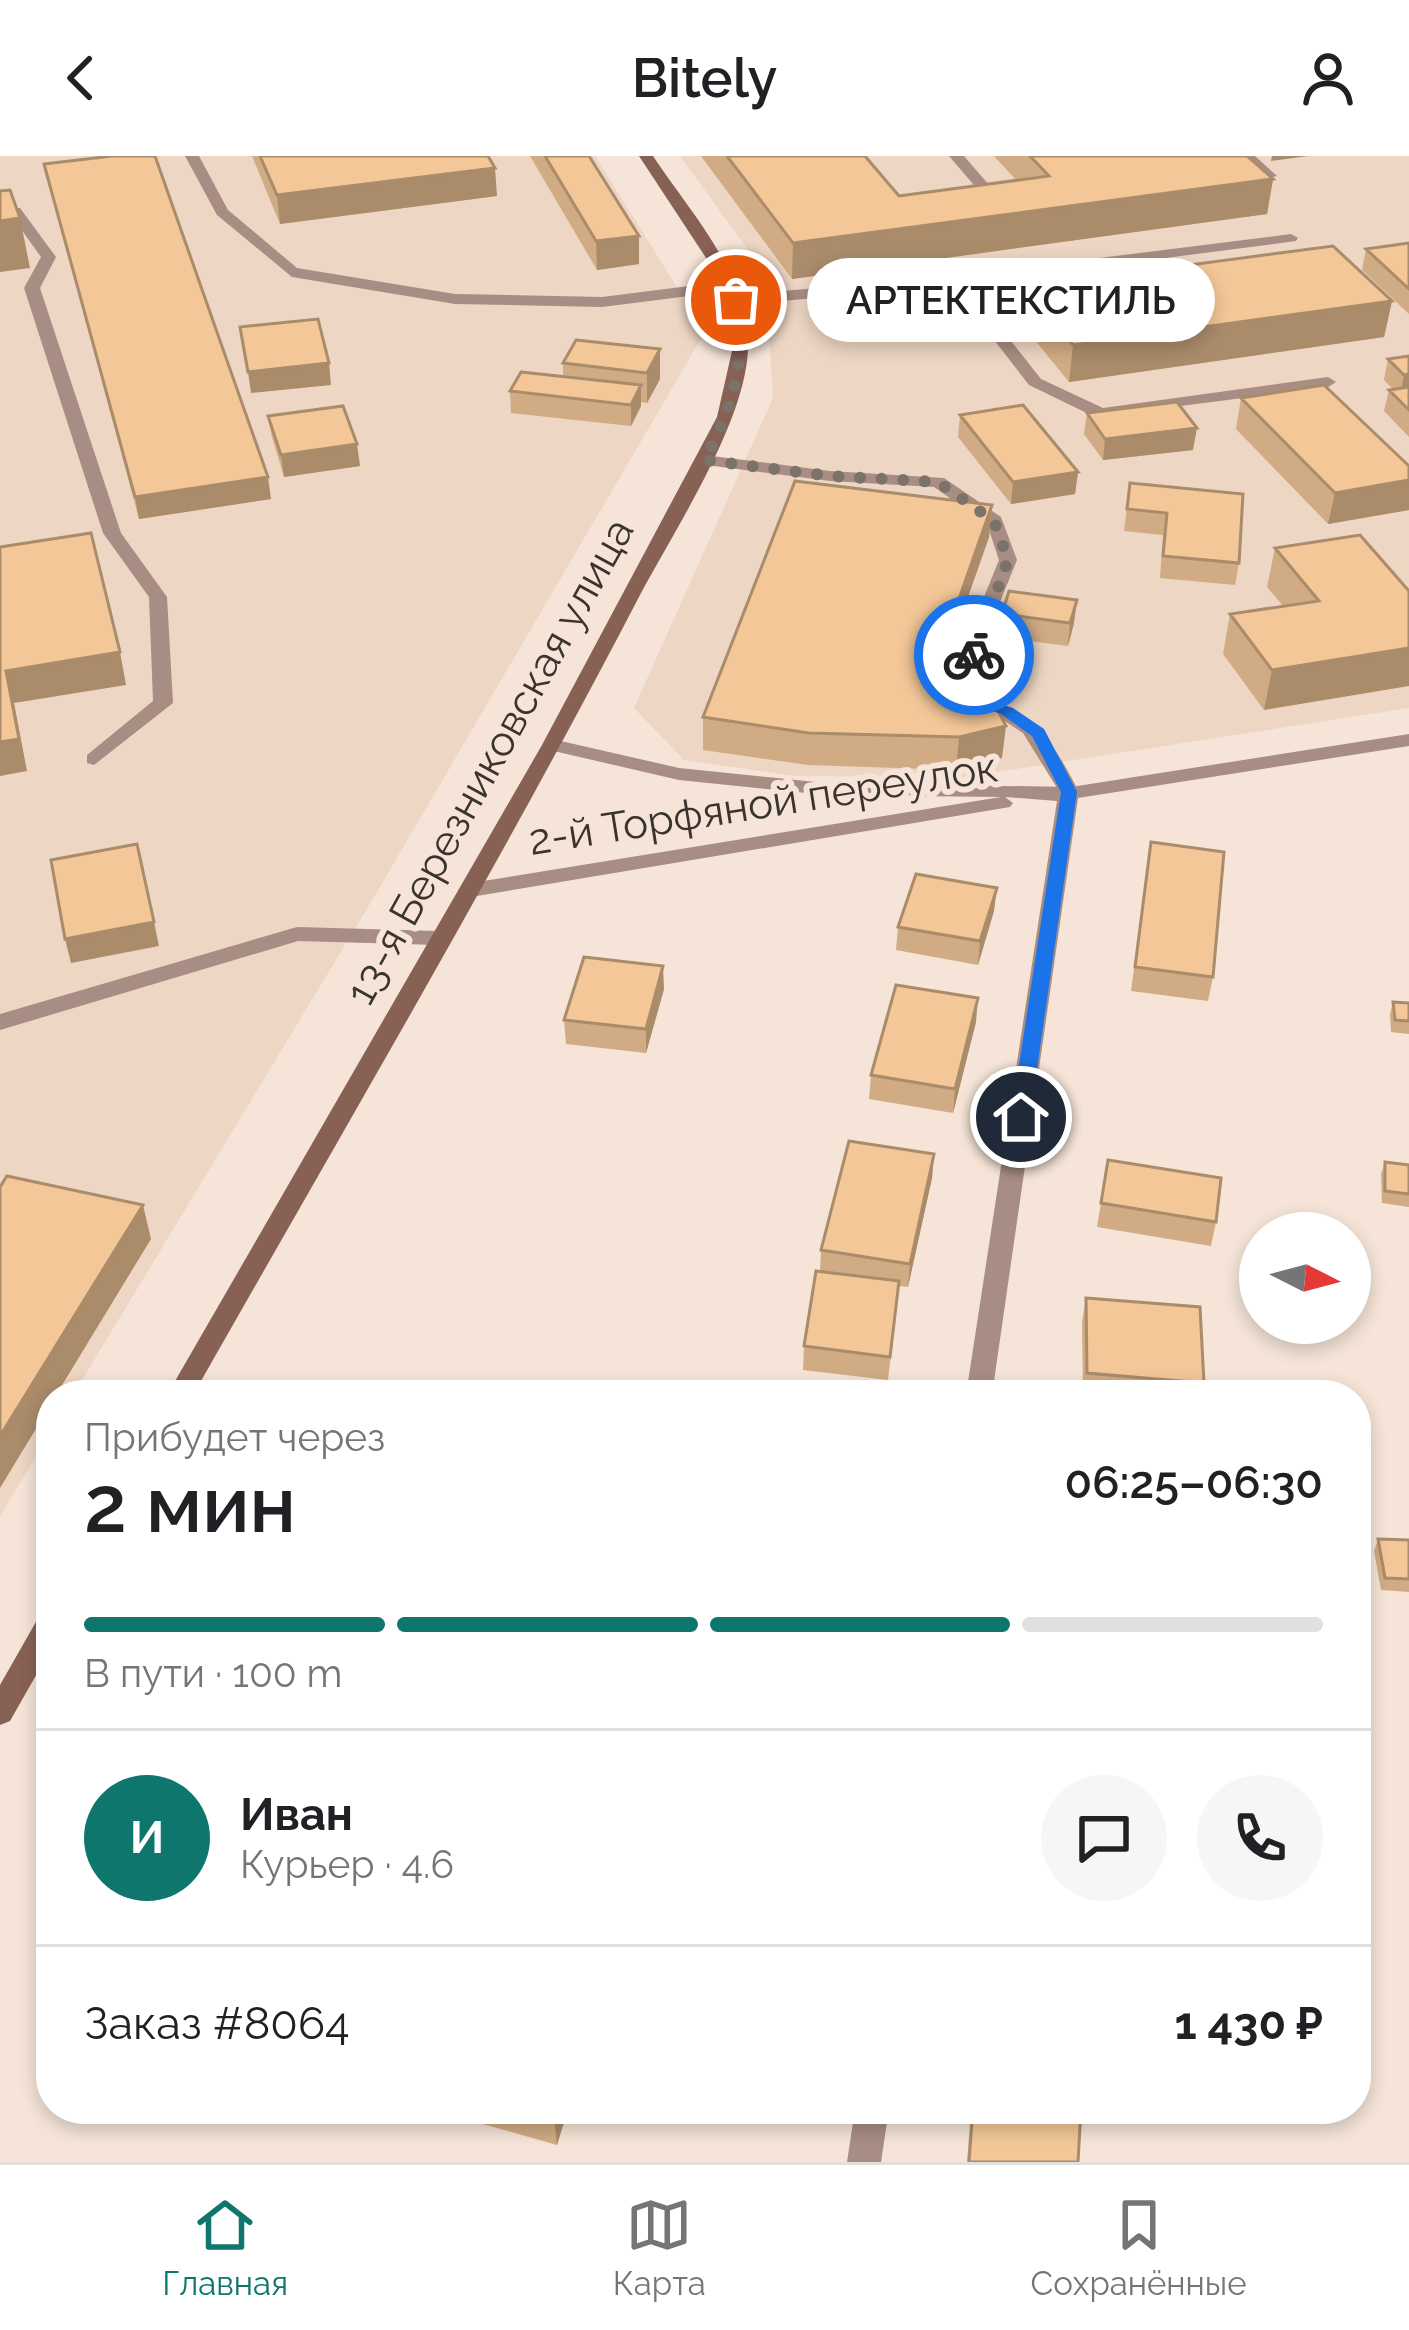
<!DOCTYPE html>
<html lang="ru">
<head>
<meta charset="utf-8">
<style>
  :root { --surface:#fff; --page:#f6f6f6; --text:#202124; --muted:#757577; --line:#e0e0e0; --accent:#0f766e }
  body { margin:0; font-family:Raleway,sans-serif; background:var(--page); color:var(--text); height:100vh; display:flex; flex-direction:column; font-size:45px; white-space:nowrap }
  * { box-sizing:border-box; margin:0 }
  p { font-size:39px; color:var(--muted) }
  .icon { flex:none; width:66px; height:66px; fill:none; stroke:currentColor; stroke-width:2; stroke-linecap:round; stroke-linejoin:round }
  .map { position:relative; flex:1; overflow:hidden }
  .panel { position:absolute; left:36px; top:1224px; width:1335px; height:744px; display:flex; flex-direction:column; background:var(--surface); border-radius:48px; box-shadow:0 6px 18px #0003 }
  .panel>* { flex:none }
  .needle { width:78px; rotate:96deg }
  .buttons { position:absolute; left:1239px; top:1056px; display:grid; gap:24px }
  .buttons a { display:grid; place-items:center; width:132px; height:132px; border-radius:50%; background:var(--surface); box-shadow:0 6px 18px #0003; font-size:60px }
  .pin { position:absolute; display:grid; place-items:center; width:102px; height:102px; color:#fff; margin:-51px; border:6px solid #fff; border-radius:50%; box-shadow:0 3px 12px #0007 }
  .courier { position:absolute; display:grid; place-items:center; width:120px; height:120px; margin:-60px; border:9px solid #1a73e8; border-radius:50%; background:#fff; color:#222; box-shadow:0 3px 15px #0007 }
  .bubble { position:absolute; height:84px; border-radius:42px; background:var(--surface); box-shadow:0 6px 18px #0003; font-size:39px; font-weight:600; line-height:84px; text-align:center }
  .head em { font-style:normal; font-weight:600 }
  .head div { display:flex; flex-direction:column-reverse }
  .head { display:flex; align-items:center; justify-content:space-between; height:204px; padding:0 48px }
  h1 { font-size:78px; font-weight:600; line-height:90px }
  .bar { display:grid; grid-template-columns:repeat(4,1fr); gap:18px 12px; align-content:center; height:144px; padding:0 48px }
  .bar i { height:15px; border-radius:9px; background:var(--line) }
  .bar .active { background:var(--accent) }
  .bar p { grid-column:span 4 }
  .line { display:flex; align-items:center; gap:30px; padding:0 48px; border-top:3px solid var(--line) }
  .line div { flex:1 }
  .round { display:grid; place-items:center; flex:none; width:126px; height:126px; border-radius:63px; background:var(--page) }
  header { display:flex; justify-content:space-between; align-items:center; height:156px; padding:0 48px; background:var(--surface); font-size:54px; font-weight:600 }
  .tab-bar { display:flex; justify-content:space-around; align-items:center; height:168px; border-top:3px solid var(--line); background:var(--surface); font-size:33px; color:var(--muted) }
  .tab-bar a { display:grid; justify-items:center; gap:6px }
  .tab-bar .active { color:var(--accent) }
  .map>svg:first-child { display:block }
  .built { fill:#edd6c3 }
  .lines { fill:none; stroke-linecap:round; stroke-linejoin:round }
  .lane { fill:#a88d84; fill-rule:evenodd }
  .street { fill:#a88d84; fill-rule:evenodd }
  .secondary { fill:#886155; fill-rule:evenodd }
  .wall { fill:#d1ab83 }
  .shaded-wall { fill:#aa8b6a }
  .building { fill:#f3c798; stroke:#aa8b6a; stroke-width:3 }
  .route { fill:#1a73e8 }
  .done { stroke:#7b7269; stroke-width:12; stroke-dasharray:0 21.6 }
  .labels { text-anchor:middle; stroke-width:12; stroke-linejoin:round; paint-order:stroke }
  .street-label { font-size:42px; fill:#3a342e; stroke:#f5e4d7 }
</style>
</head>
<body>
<header><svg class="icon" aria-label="back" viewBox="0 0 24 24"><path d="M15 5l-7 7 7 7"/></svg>Bitely<svg class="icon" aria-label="person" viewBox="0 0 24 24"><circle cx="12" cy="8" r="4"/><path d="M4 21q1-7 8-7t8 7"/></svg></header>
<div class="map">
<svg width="1409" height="2006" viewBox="0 0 1409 2006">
  <rect width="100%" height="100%" fill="#f5e4d7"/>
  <path class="built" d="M0,0H595L705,176L374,741L73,1239H51V1276L0,1360Z
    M680,0H1409V552L964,621L795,620L684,604L634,552L773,242L765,117Z"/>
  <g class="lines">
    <path class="lane" d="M185,0H199L228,54L297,112L455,138L602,141L729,125L737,130L729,135L602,151L455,148L292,121L217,59Z
      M949,0H964L989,29V35H979Z
      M1239,0H1255L1277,20L1265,23Z
      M0,51L20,52L56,101L40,132L121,377L167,441L173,547L94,609L87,607V599L153,545L149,441L103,377L24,132L41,101L11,59H0Z
      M1291,78L1298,82L1296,85L966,128L1041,223L1103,252L1328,221L1336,226L1328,231L1095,261L1029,229L952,130L736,149L728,144L736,139L956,120Z
      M704,299L830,315L944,322L1001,361L1017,404L991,468L972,539C1035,558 1050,580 1079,636L1076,640H1062L1023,577L997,560L952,542L973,468L999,404L987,368L934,331L830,325L698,308V300Z
      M297,771L438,775L449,782L438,789L298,785L0,874V858Z"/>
    <path class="street" d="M1409,578V590L1078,642L992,1239H966L1057,645L1005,641L1013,647L1010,651L471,741L460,734L471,727L1001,641L826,639L679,624L545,593V585L552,583L679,612L826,627L1071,631Z
      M855,1953H889L881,2006H847Z"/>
    <path class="secondary" d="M639,0H653C692,59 748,117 748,191C747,264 675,373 640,439C499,710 344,973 193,1239H167L542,589L717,261L732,195L728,144L712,111Z
      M51,1454V1493L10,1565L0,1569V1529L41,1457Z"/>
  </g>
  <path class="wall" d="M252,0H488L497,40L280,68Z
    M530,0H589L639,108L597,114Z
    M701,0H865L899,40L1017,25L994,0H1247L1273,23L1267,58L792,123Z
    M44,8L271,343L139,363Z
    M1409,87V158L1362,114L1366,93Z
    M1024,131L1392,145L1384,181L1069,226L1021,167Z
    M576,184L660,223L647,247L641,246V250L631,270L511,257L510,235L563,220V207Z
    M1409,200V281L1384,255L1389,234L1393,233L1384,224L1388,203Z
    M1241,242L1409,310V354L1328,368L1236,273Z
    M1087,257L1193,294L1103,304L1084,278Z
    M960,259L1078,316L1075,338L1011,348L958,281Z
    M268,260L360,310L284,321L272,281Z
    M1130,327L1239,407L1235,429L1160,422L1163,379L1124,375Z
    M992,349L989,381L936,532L1002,602L956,614L808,609L703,594V561Z
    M1360,379L1264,554L1223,498L1230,458L1283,450L1267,431L1275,392Z
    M1002,458L1074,467L1068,490L999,481Z
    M1151,686L1213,821L1208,845L1131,835Z
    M994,755L978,809L896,794L898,771Z
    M664,833L646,897L566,888L564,864Z
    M1393,846L1409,847V878L1391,876L1390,858Z
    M976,866L953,957L869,943L871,919Z
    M934,998L932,1022L908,1131L899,1130L888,1224L803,1214L804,1190L820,1116L821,1094Z
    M1108,1004L1216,1066L1211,1090L1097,1071Z
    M1385,1006L1409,1009V1051L1382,1047L1381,1018Z
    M1086,1142L1204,1227L1202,1239H1083L1082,1166Z
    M1378,1383L1409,1384V1436L1381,1434L1374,1395Z
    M430,1953H568L557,1989Z
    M971,1953H1081L1078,2006H967Z"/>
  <path class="shaded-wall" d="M1272,0H1308L1271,5Z
    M495,12L497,40L280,68L277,39Z
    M1273,23L1267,58L792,123L793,87Z
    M20,62L30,112L0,116V65Z
    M639,80V108L597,114L596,85Z
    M1392,145L1384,181L1069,226L1073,189Z
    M660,193V223L647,247V217Z
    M329,207L331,229L251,237L248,216Z
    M1409,218V239L1400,241L1404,219Z
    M641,229V250L631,270V249Z
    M1197,272L1193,294L1103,304L1105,283Z
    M357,288L360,310L284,321L281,299Z
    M1078,316L1075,338L1011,348L1013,326Z
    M268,321L271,343L139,363L135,341Z
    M1409,324V354L1328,368L1335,337Z
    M992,349L989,381L925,563L928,531Z
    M1077,444L1074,467L1068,490L1070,467Z
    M1409,492V530L1264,554L1272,514Z
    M120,496L126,529L14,547L27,615L0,620V586L6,515Z
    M1006,570L1002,602L956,614L959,581Z
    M997,732L994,755L978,809L980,785Z
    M154,766L159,790L71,807L65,783Z
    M663,810L664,833L646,897V873Z
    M978,842L976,866L953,957L955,933Z
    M934,998L932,1022L908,1131L910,1108Z
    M143,1049L151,1083L56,1239H51V1248L0,1332V1280Z
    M556,1953H568L557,1989L554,1961Z"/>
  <path class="building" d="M112,0H155L268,321L135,341L44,8Z
    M260,0H488L495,12L277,39Z
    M545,0H589L639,80L596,85Z
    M727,0H865L899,40L1049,20L1030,0H1247L1273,23L793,87Z
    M10,34L20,62L0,65V35Z
    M1409,87V133L1366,93Z
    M1333,90L1392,145L1073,189L1024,131Z
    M318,163L329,207L248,216L240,171Z
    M576,184L660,193L647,217L563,207Z
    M1409,200V218L1404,219L1388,203Z
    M521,216L641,229L631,249L510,235Z
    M1324,229L1409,310V324L1335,337L1241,242Z
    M1409,231V254L1389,234Z
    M1177,246L1197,272L1105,283L1087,257Z
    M1023,249L1078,316L1013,326L960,259Z
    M343,250L357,288L281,299L268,260Z
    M795,325L992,349L928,531L988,536L1006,570L959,581L809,577L703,561Z
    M1130,327L1243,338L1239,407L1163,400L1167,357L1127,353Z
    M91,377L120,496L6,515L19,583L0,586V391Z
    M1360,379L1409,435V492L1272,514L1230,458L1319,445L1275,392Z
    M1009,435L1077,444L1070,467L1002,458Z
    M1151,686L1224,696L1213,821L1135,811Z
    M137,688L154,766L65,783L51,704Z
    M916,718L997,732L980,785L898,771Z
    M584,801L663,810L646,873L564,864Z
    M896,829L978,842L955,933L871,919Z
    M1393,846L1409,847V865L1395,864Z
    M849,985L934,998L910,1108L821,1094Z
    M1108,1004L1221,1022L1216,1066L1101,1047Z
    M1385,1006L1409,1009V1038L1385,1035Z
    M7,1020L143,1049L0,1280V1031Z
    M816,1115L899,1125L890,1201L804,1190Z
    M1086,1142L1200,1151L1204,1227L1087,1217Z
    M823,1235L849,1239H822Z
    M1378,1383L1409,1384V1423L1385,1422Z
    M527,1953H556L554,1961Z
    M973,1953H1081L1078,2006H969Z"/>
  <path class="route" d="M974,494L981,499L971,539L1013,552L1044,573L1077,636L1030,961L1021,968L1011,961L1061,636L1032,580L1001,558L955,542L966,499Z"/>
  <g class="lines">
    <path class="done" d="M736,144C748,200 732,255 704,304L830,320L938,326L994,365L1008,404L974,499"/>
  </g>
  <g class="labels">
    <g class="street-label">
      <text transform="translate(489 605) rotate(-61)" y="15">13-я Березниковская улица</text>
      <text transform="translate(763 647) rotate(-9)" y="15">2-й Торфяной переулок</text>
    </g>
  </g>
</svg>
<div class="buttons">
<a><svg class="needle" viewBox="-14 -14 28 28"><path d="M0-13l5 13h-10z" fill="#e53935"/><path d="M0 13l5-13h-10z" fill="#757577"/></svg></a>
</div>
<div class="pin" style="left:736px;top:144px;background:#ea580c"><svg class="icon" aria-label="bag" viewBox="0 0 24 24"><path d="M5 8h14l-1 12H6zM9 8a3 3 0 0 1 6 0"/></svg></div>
<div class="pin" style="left:1021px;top:961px;background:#1f2937"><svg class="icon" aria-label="home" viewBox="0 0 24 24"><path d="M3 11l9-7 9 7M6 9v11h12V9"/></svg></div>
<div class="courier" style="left:974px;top:499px"><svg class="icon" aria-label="bike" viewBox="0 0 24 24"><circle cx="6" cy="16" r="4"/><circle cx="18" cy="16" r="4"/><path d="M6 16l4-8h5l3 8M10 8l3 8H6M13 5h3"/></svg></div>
<div class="bubble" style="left:807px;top:102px;width:408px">АРТЕКТЕКСТИЛЬ</div>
<section class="panel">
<div class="head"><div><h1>2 мин</h1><p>Прибудет через</p></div><em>06:25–06:30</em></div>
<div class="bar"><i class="active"></i><i class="active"></i><i class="active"></i><i></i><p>В пути · 100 m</p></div>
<div class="line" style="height:216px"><b class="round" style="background:var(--accent);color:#fff">И</b><div><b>Иван</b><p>Курьер · 4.6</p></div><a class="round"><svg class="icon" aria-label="chat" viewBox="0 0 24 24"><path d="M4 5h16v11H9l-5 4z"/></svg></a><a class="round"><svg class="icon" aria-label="phone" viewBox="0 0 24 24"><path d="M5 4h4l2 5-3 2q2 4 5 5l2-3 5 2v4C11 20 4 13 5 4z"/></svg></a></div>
<div class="line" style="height:156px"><div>Заказ #8064</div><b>1 430 ₽</b></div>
</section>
</div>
<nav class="tab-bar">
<a class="active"><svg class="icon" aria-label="home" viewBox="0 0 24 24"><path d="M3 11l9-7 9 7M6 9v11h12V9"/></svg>Главная</a>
<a><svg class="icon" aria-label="map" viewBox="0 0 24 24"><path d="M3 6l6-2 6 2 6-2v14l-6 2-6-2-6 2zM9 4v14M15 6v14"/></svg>Карта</a>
<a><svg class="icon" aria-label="saved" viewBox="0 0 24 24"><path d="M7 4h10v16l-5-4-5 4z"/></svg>Сохранённые</a>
</nav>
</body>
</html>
